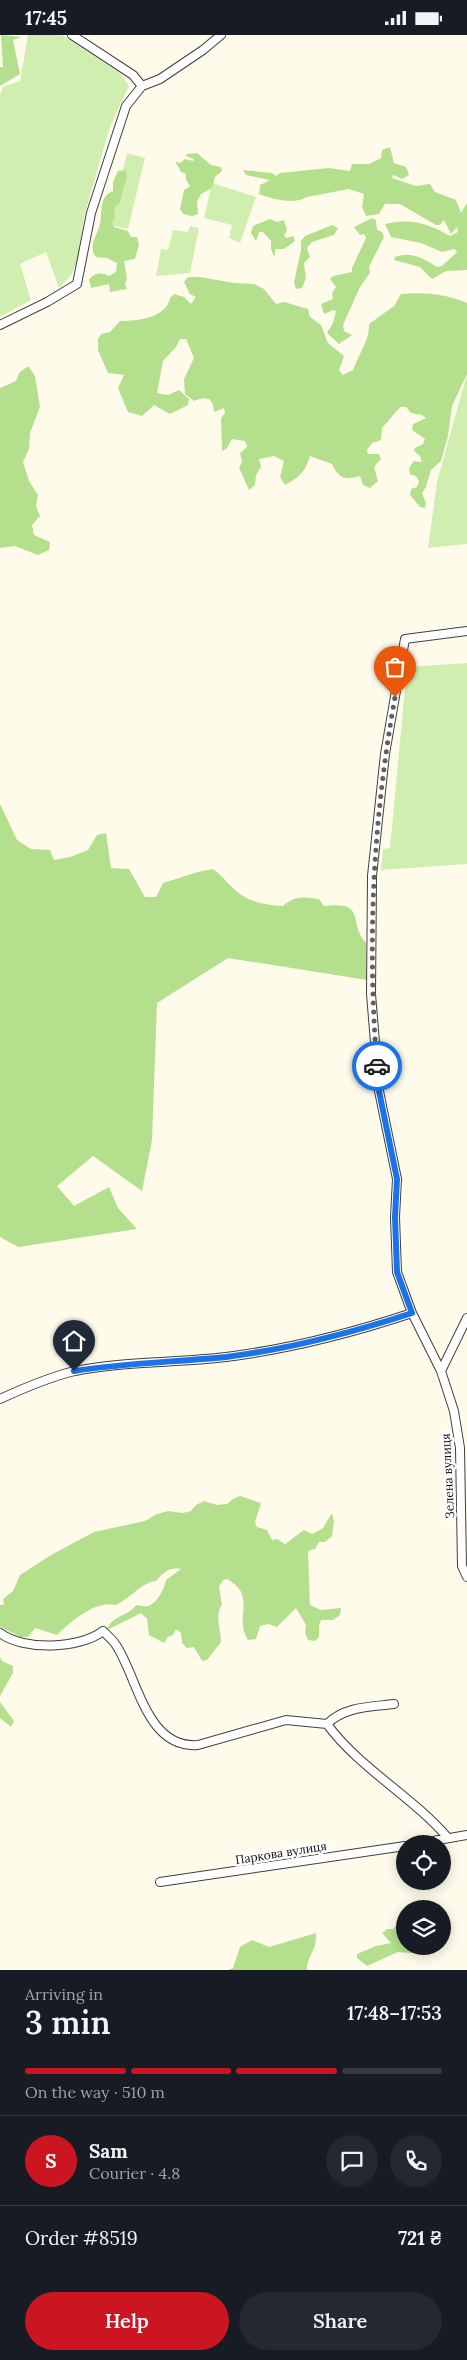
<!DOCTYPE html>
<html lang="en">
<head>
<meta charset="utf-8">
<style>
  :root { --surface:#171b24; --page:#242831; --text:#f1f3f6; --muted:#9ea1a6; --line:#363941; --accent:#cb1621 }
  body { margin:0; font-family:Lora,serif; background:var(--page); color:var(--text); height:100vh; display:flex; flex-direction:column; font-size:19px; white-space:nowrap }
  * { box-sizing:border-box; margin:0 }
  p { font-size:16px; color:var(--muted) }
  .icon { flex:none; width:28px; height:28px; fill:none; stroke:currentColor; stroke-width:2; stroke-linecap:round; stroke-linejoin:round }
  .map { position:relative; height:1935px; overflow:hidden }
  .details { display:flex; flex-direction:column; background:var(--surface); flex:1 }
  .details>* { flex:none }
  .fabs { position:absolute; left:396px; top:1800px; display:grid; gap:10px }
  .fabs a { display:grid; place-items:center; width:55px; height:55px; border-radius:50%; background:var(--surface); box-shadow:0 2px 12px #0003; font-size:25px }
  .pin { position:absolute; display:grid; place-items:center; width:42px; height:42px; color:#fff; margin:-51px -21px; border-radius:50% 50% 50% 0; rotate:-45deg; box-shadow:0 0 5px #0007 }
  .pin .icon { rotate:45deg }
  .courier { position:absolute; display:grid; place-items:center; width:50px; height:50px; margin:-25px; border:4px solid #1a73e8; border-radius:50%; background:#fff; color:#222; box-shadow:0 1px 6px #0007 }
  .summary em { font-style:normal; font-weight:600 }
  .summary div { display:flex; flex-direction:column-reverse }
  .summary { display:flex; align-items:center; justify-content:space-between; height:85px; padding:0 25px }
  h1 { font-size:32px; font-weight:600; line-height:38px }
  .bar { display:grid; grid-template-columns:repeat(4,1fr); gap:8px 5px; align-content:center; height:60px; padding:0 25px }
  .bar i { height:6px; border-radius:4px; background:var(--line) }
  .bar .on { background:var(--accent) }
  .bar p { grid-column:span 4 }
  .line { display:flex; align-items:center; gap:12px; padding:0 25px; border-top:1px solid var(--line) }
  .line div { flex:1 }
  .round { display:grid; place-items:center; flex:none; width:52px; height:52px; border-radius:26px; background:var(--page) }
  .action { display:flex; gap:10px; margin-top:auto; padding:10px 25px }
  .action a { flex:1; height:58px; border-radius:30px; background:var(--accent); color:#fff; font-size:20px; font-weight:600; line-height:58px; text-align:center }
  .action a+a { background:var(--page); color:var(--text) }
  .status { display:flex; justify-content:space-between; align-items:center; height:35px; padding:0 25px; background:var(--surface); direction:ltr }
  .status svg { height:14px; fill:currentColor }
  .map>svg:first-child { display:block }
  .green { fill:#d1eeb1 }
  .forest { fill:#b4e08e }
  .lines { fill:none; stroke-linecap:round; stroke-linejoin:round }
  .street-casing { stroke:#3f3f3f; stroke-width:10 }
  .street { stroke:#fff; stroke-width:8 }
  .done { stroke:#61605a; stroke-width:5; stroke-dasharray:0 9 }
  .route { stroke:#1a73e8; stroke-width:6 }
  .labels { text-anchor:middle; stroke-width:5; stroke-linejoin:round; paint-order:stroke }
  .street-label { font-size:12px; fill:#0c0c0c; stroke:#fff }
</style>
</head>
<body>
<div class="status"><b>17:45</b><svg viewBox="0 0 49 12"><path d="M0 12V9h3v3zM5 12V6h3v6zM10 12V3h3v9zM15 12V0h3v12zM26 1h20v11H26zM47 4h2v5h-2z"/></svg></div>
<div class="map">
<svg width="467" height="1935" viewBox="0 0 467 1935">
  <rect width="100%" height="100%" fill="#fffbeb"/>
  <path class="green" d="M28,0H62L121,39L129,51L110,92L96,140L84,182L78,222L72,239L59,253L46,217L20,229L31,265L0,282V60L3,52L20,46Z
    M127,118L145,123L128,194L110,190Z
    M212,148L256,162L240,208L229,203L232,190L204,183Z
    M190,191L199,193L190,238L156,241L161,214L168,215L173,195L188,197Z
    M467,339V509L428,513L437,447Z
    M467,628V829L381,835L383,814L390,813L407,632Z"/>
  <path class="forest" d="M1,0L22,2L13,5L20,39L0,51V32H3Z
    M390,112L394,128L406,132L409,140L402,144L393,140L392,143L416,151L430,149L435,157L456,165L461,178L467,168V235L446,236L432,244L420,232L394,225L395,222C411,216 423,223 437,232L442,231L457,217L455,214L442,217L421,208L391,202L385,189C413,183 426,188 450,201L458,197L457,192L451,199L444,185L440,190H436L400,169H385L379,179L366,181L362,172L364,159L349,154L307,162C294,170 272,164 259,159L260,150L270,145L246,140L243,135L272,138L276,141L280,138L329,133L350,136L352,129H369L381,123L382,115Z
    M197,118L211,130L221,132L222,136L215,142L212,153L201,159L197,166L198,179L192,181L183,179L180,174L184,155L190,151L186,145V139L181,137L175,126L180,128L185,124L193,126L194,124L186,121L187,119Z
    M126,135C129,146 120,156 121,166L114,173L115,182L112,188L114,192L128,196L131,202H137L139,210L135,224L124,226L127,243L125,249L127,254L110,257L109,249L91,253L89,244C96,238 101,237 109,241L116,237L117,228L107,223L96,222C88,212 96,202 99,192C104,179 97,162 113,156V147L118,136Z
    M372,183L376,185L377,195L382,197L384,202L369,232L370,238L360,252L343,290L344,296L352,300L339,309L327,298L333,288L336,276L333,275L324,279L321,269L333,264L332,258L336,252L330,244L333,241L352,237V233L366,203L364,199L360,200L354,192Z
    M270,184L277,187L284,185L287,195L284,201L287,203L293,201L295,206L284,214H275V223L271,214V206L263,197H259L256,206L251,198L253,191Z
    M332,190L338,193L334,200L312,207L307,213L310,222L304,228L306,243L302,253L296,254L294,247L301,215V206L305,201Z
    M188,242H200L234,248L254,249L264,254L276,269L284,267L308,274L310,282L321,290L328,308L344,321L339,335L343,340L353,335C358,320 370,305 369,289L394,271L401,259C424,257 446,259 467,268V339L452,371L448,401L441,426L431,435L426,452L422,458L426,468L425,473L420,472L410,460L411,454L417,452L419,446L416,441L410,439L409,433L414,426L422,427L420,421L414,416L415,413L423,409L425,404L412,395L413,389L426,383L422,380L411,378L406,372H400L382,393L381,405L372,408L367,415L368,419H379L381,424L374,432L378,446L370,453L363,450L360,441C344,446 339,443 332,429L310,421C305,437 300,442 285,450L280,442L284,426L274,421L259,424L261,432L256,440L255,450L249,455L239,433L242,427L240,418L247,412L245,406L232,404L227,413L222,416L221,383L225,378L224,373L214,377C213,362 207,361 194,366L185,359L184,344L194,323L186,304H180L176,312L163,326L157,358L168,360L179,355L189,364L188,370L170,379L154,370L142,381L128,377L118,353L124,340L108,338L98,315V304L101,299L110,297L120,286C138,286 166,283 170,263L174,259L184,262L191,269L196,262L190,259L184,247Z
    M28,331L35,341L40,372L30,398L29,414L23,427L29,446L38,460L36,471L40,481L32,490L34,500L50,507L49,515L38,520L15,511L0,513V353L16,346L19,338Z
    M0,769L17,805L31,814L50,815L54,825L70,822L88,815L97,800L106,798L111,833L129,834L145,862H156L163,848L198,837L213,834C224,842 230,852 240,859C252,868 268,870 283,871C295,860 304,862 319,864L324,871C368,866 347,887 366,908L367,945L228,923L157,968L152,1105L142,1156L93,1121L57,1151L74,1171L109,1152L118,1173L137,1194L18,1212L0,1202Z
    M240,1461L261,1468L255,1487L257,1492L267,1495L272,1505L277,1504L285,1509L304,1495L312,1499L323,1493L332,1478L334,1487L332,1501L325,1507H319L315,1514L308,1516L310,1570L321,1575L341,1573L340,1580L333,1585H321L319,1591V1602L315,1606L308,1605L305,1598L306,1590L296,1573L277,1592L268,1589L260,1591L256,1604L248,1605C233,1582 258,1561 227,1544L223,1545L219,1552L222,1570C214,1580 221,1594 221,1607L207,1625L202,1626L194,1612L187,1613L182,1608L181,1598L176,1594L173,1600L168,1602L164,1608L149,1600L147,1584L141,1578L107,1595C112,1580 129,1581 136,1570C140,1570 145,1572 148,1571C157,1569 165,1552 166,1545L181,1534C169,1532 164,1537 156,1546C144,1546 129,1564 116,1570C96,1565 71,1586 57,1600L35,1593L28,1602H21L0,1592V1570H4L3,1564L13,1556L20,1540L51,1520L94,1497L145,1486L157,1479L168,1476L183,1478L191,1476L196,1470L204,1466L217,1470L227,1469L233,1464Z
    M0,1622L2,1626L13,1631V1638L0,1661Z
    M0,1667L14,1686L11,1692L0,1683Z
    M405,1881V1911H424L418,1916L411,1918L398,1917L367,1931L357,1923V1919L376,1911L391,1908L382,1898L387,1894H393Z
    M316,1898C317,1917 307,1920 307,1935H228L233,1933L240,1912L252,1905L269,1912Z"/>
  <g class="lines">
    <g class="street-casing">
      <path id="street" d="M72,0L133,40L142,51
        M0,290L47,267L77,249L91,178L126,71L142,51L160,44L203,15L221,0
        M467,596L405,604L385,719L372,841L371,959L379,1056L397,1144L395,1182L397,1237L412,1278L441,1336L454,1376L460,1413L462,1531L467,1542
        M441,1336L467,1283
        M0,1364C24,1353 49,1342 75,1336C125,1326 176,1328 226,1322C289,1314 352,1298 412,1278
        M0,1598C24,1616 80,1614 103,1596C107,1600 113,1605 116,1610C138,1643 146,1714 198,1710L286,1685L327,1689C359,1733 412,1761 448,1803
        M327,1689C345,1671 371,1672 394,1669
        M416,1809L467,1800
        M160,1847L405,1811"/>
    </g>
    <use href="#street" class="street"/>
  </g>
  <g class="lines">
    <path class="done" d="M377,1031C367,905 373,786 395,662"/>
    <path class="route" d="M74,1336C124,1328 175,1327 226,1322C289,1314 351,1298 412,1278L397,1237L395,1182L397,1144L379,1056L377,1031"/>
  </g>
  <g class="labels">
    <g class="street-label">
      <text transform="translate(448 1441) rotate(-93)" y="4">Зелена вулиця</text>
      <text transform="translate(281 1818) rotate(-9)" y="4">Паркова вулиця</text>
    </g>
  </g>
</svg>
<div class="fabs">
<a><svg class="icon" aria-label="locate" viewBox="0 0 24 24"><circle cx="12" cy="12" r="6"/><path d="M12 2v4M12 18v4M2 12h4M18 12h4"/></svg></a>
<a><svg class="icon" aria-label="layers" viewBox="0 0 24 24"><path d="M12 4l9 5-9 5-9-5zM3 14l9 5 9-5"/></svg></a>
</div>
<div class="pin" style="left:395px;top:662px;background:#ea580c"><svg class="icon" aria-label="bag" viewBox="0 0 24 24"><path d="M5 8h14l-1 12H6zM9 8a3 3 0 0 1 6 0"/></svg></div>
<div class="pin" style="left:74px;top:1336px;background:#1f2937"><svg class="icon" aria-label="home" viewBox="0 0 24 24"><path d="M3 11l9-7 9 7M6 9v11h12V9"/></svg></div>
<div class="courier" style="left:377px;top:1031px"><svg class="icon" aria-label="car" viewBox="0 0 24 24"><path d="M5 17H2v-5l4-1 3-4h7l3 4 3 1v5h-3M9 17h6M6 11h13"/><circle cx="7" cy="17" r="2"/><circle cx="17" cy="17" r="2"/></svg></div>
</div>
<section class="details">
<div class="summary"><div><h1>3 min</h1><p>Arriving in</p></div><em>17:48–17:53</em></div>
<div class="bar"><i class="on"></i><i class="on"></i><i class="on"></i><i></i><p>On the way · 510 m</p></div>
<div class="line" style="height:90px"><b class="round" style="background:var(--accent);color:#fff">S</b><div><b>Sam</b><p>Courier · 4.8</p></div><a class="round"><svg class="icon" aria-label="chat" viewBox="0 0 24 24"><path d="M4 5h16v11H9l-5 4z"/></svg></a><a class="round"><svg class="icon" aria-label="phone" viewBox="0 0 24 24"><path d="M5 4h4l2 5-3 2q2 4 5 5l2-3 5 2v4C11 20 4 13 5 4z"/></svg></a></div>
<div class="line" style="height:65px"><div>Order #8519</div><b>721 ₴</b></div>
<div class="action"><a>Help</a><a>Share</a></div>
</section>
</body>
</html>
